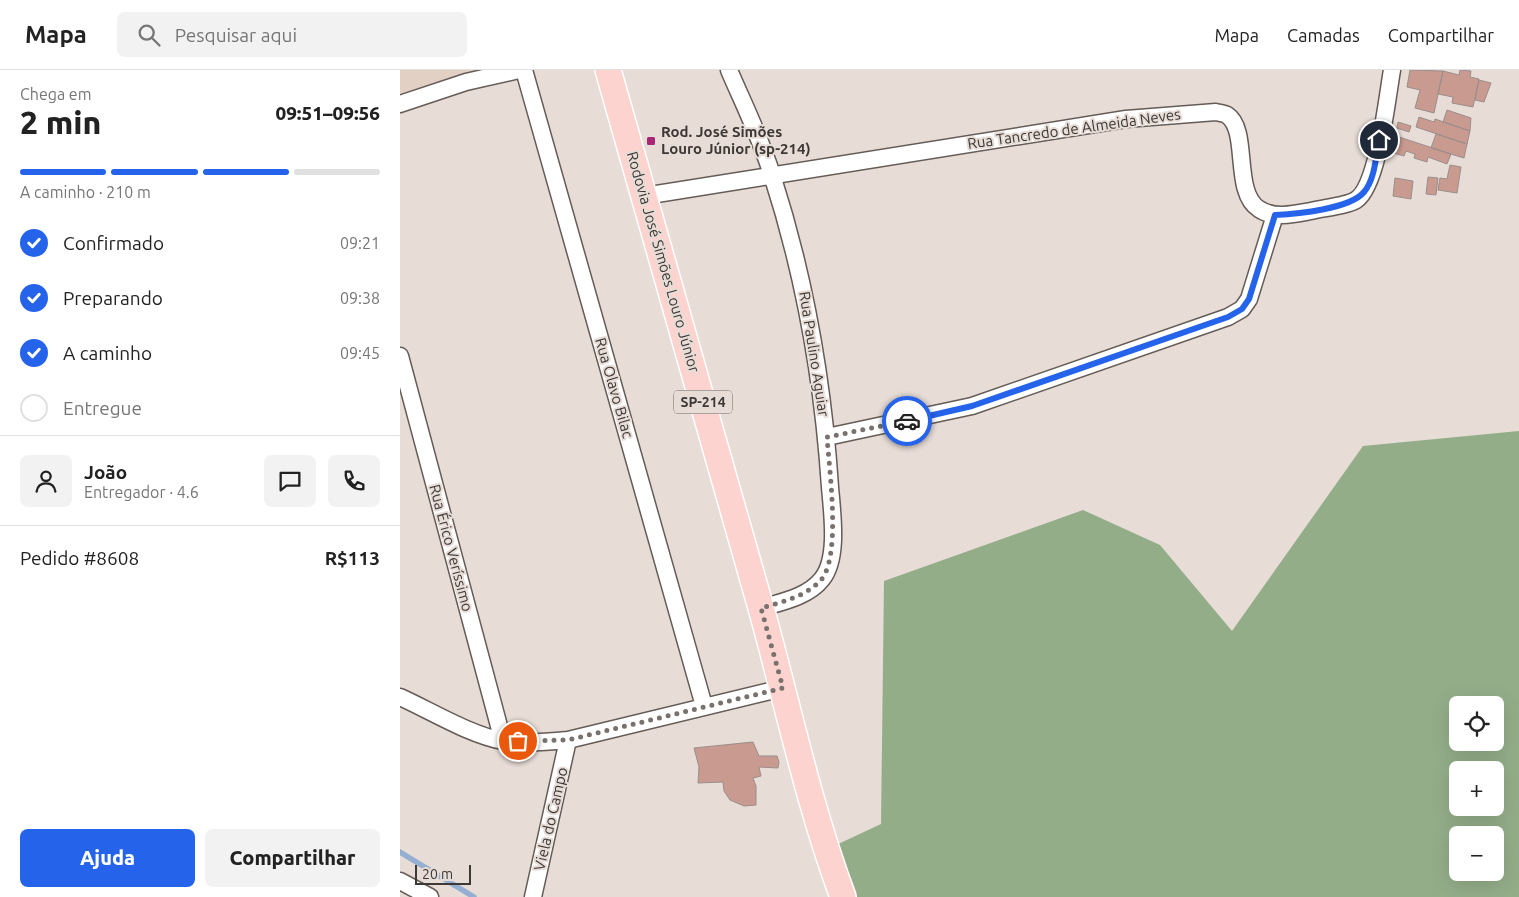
<!DOCTYPE html>
<html lang="pt">
<head>
<meta charset="utf-8">
<style>
  :root { --surface:#fff; --page:#f2f2f2; --text:#222; --muted:#767676; --line:#e0e0e0; --accent:#2563eb }
  body { margin:0; font-family:Ubuntu,sans-serif; background:var(--page); color:var(--text); height:100vh; display:flex; flex-direction:column; font-size:19px; white-space:nowrap }
  * { box-sizing:border-box; margin:0 }
  p { font-size:16px; color:var(--muted) }
  .icon { flex:none; width:28px; height:28px; fill:none; stroke:currentColor; stroke-width:2; stroke-linecap:round; stroke-linejoin:round }
  .map { position:relative; flex:1; overflow:hidden }
  .details { display:flex; flex-direction:column; background:var(--surface); width:400px }
  .details>* { flex:none }
  .controls { position:absolute; left:1049px; top:626px; display:grid; gap:10px }
  .controls a { display:grid; place-items:center; width:55px; height:55px; border-radius:8px; background:var(--surface); box-shadow:0 5px 20px #0002; font-size:25px }
  .scale { position:absolute; left:15px; bottom:12px; width:56px; box-sizing:border-box; padding-left:5px; border:2px solid #3c3835; border-top:0; font-size:14px; line-height:18px; white-space:nowrap; color:#3c3835; -webkit-text-stroke:4px #e7dcd6; paint-order:stroke }
  .pin { position:absolute; display:grid; place-items:center; width:42px; height:42px; color:#fff; margin:-21px; border:2px solid #fff; border-radius:50%; box-shadow:0 1px 5px #0007 }
  .courier { position:absolute; display:grid; place-items:center; width:50px; height:50px; margin:-25px; border:4px solid #2563eb; border-radius:50%; background:#fff; color:#222; box-shadow:0 1px 6px #0007 }
  .summary em { font-style:normal; font-weight:800 }
  .summary div { display:flex; flex-direction:column-reverse }
  .summary { display:flex; align-items:center; justify-content:space-between; height:85px; padding:0 20px }
  h1 { font-size:32px; font-weight:800; line-height:38px }
  .bar { display:grid; grid-template-columns:repeat(4,1fr); gap:8px 5px; align-content:center; height:60px; padding:0 20px }
  .bar i { height:6px; border-radius:4px; background:var(--line) }
  .bar .active { background:var(--accent) }
  .bar p { grid-column:span 4 }
  .line { display:flex; align-items:center; gap:12px; padding:0 20px; border-top:1px solid var(--line) }
  .line div { flex:1 }
  .round { display:grid; place-items:center; flex:none; width:52px; height:52px; border-radius:8px; background:var(--page) }
  ol { padding:0 20px; list-style:none }
  li { display:flex; align-items:center; gap:15px; height:55px }
  li p { margin-inline-start:auto }
  li .icon { padding:5px; border-radius:50%; background:var(--accent); color:#fff; stroke-width:4 }
  li:last-child { color:var(--muted) }
  li i { width:28px; height:28px; border:2px solid var(--line); border-radius:50% }
  .cta { display:flex; gap:10px; margin-top:auto; padding:10px 20px }
  .cta a { flex:1; height:58px; border-radius:8px; background:var(--accent); color:#fff; font-size:20px; font-weight:800; line-height:58px; text-align:center }
  .cta a+a { background:var(--page); color:var(--text) }
  header { display:flex; align-items:center; gap:30px; box-sizing:border-box; height:70px; padding:0 25px; background:var(--surface); border-bottom:1px solid var(--line) }
  header strong { font-size:24px }
  nav { display:flex; gap:28px; margin-inline-start:auto; font-size:18px }
  .search { width:350px; height:45px; background:var(--page); display:flex; align-items:center; gap:12px; box-sizing:border-box; padding:0 18px; border-radius:8px; color:var(--muted); font-size:19px }
  main { display:flex; flex:1; min-height:0 }
  .map>svg:first-child { display:block }
  .built { fill:#e2d0c5 }
  .forest { fill:#94ad89; fill-rule:evenodd }
  .lines { fill:none; stroke-linecap:round; stroke-linejoin:round }
  .stream { stroke:#94afd1; stroke-width:5.5 }
  .building { fill:#c99a90; stroke:#9a8e8b }
  .minor-casing { stroke:#655c57; stroke-width:19 }
  .primary-casing { stroke:#fff; stroke-width:28 }
  .minor { stroke:#fff; stroke-width:16 }
  .primary { stroke:#fdd3cf; stroke-width:25 }
  .done { stroke:#78716d; stroke-width:5; stroke-dasharray:0 9 }
  .route { stroke:#2563eb; stroke-width:6 }
  .poi-dot { fill:#a72776; stroke:#e7dcd6; stroke-width:2 }
  .labels { text-anchor:middle; stroke-width:4; stroke-linejoin:round; paint-order:stroke }
  .shield { fill:#e7dcd6; stroke:#6f6965; stroke-width:1 }
  .shield-label { font-size:14px; font-weight:bold; fill:#3c3835 }
  .street-label { font-size:15px; fill:#3c3835; stroke:#e7dcd6 }
  .poi-label { font-size:15px; font-weight:bold; fill:#3c3835; stroke:#e7dcd6; text-anchor:start }
</style>
</head>
<body>
<header>
<strong>Mapa</strong>
<div class="search"><svg class="icon" aria-label="search" viewBox="0 0 24 24"><circle cx="10" cy="10" r="6"/><path d="M15 15l6 6"/></svg>Pesquisar aqui</div>
<nav><a>Mapa</a><a>Camadas</a><a>Compartilhar</a></nav>
</header>
<main>
<section class="details">
<div class="summary"><div><h1>2 min</h1><p>Chega em</p></div><em>09:51–09:56</em></div>
<div class="bar"><i class="active"></i><i class="active"></i><i class="active"></i><i></i><p>A caminho · 210 m</p></div>
<ol>
<li><svg class="icon" aria-label="check" viewBox="0 0 24 24"><path d="M5 12l5 5 9-10"/></svg>Confirmado<p>09:21</p></li>
<li><svg class="icon" aria-label="check" viewBox="0 0 24 24"><path d="M5 12l5 5 9-10"/></svg>Preparando<p>09:38</p></li>
<li><svg class="icon" aria-label="check" viewBox="0 0 24 24"><path d="M5 12l5 5 9-10"/></svg>A caminho<p>09:45</p></li>
<li><i></i>Entregue</li>
</ol>
<div class="line" style="height:90px"><a class="round"><svg class="icon" aria-label="person" viewBox="0 0 24 24"><circle cx="12" cy="8" r="4"/><path d="M4 21q1-7 8-7t8 7"/></svg></a><div><b>João</b><p>Entregador · 4.6</p></div><a class="round"><svg class="icon" aria-label="chat" viewBox="0 0 24 24"><path d="M4 5h16v11H9l-5 4z"/></svg></a><a class="round"><svg class="icon" aria-label="phone" viewBox="0 0 24 24"><path d="M5 4h4l2 5-3 2q2 4 5 5l2-3 5 2v4C11 20 4 13 5 4z"/></svg></a></div>
<div class="line" style="height:65px"><div>Pedido #8608</div><b>R$113</b></div>
<div class="cta"><a>Ajuda</a><a>Compartilhar</a></div>
</section>
<div class="map">
<svg width="1119" height="827" viewBox="0 0 1119 827">
  <rect width="100%" height="100%" fill="#e7dcd6"/>
  <path class="built" d="M0,0H80L0,24Z"/>
  <path class="forest" d="M1119,361V827H454L436,775L481,754L484,511L683,440L760,475L832,561L963,376ZM1058,635H1095V672H1058ZM1058,700H1095V738H1058ZM1058,765H1095V802H1058Z"/>
  <g class="lines">
    <path class="stream" d="M0,782L74,827"/>
  </g>
  <path class="building" d="M1010,0L1043,1L1034,43L1015,38L1020,20L1007,17Z
    M1060,0L1071,1L1070,7L1079,9L1073,37L1052,33L1053,27L1038,24L1043,1L1059,5Z
    M1079,10L1091,13L1084,32L1075,30Z
    M1047,40L1071,48L1070,61L1043,52Z
    M1019,47L1034,52L1035,49L1070,61L1067,74L1016,57Z
    M998,52L1011,56L1009,62L997,58Z
    M1036,64L1067,74L1064,88L1031,78Z
    M993,65L1051,84L1047,94L1028,87L1027,92L1014,88L1015,84L1006,81L1004,86L990,82Z
    M1050,95L1061,97L1057,123L1038,120L1040,108L1047,109Z
    M1028,107L1038,108L1036,125L1026,124Z
    M995,108L1013,111L1011,129L993,126Z
    M353,672L359,686H377L379,692L378,698L359,697L361,706L353,708L356,716V735L344,736L330,730L324,721L323,712L298,713L299,697L294,678Z"/>
  <g class="lines">
    <g class="minor-casing">
      <path id="minor" d="M124,0L304,636
        M329,0C344,35 361,69 372,105C405,207 423,311 430,417C432,442 439,488 422,509C408,527 381,532 361,538
        M0,34L66,12L119,0
        M244,126L726,49L816,42C819,43 824,43 827,45C850,60 832,122 859,139C874,149 895,144 911,141C922,138 947,136 956,130C978,116 987,28 992,0
        M0,286L103,671
        M427,367L572,336L828,247L842,239L849,229L875,145
        M0,627C31,641 70,665 103,671C124,674 148,672 168,670L383,618
        M0,811L30,827
        M133,827L168,670"/>
    </g>
    <g class="primary-casing">
      <path id="primary" d="M208,0L361,538C388,635 408,733 443,827"/>
    </g>
    <use href="#minor" class="minor"/>
    <use href="#primary" class="primary"/>
  </g>
  <g class="lines">
    <path class="done" d="M118,671L168,670L383,618L361,538C382,532 404,527 420,511C442,489 429,398 427,367L507,351"/>
    <path class="route" d="M507,351L572,336L828,247L842,239L849,229L875,145C897,144 950,139 964,122C975,109 976,86 979,70"/>
  </g>
  <rect class="poi-dot" x="246" y="66" width="10" height="10" rx="2.5"/>
  <g class="labels">
    <rect class="shield" x="274" y="320.5" width="58" height="23" rx="4"/>
    <g class="shield-label">
      <text x="303" y="337">SP-214</text>
    </g>
    <g class="street-label">
      <text transform="translate(674 59) rotate(-8)" y="5">Rua Tancredo de Almeida Neves</text>
      <text transform="translate(263 192) rotate(74)" y="5">Rodovia José Simões Louro Júnior</text>
      <text transform="translate(414 284) rotate(81)" y="5">Rua Paulino Aguiar</text>
      <text transform="translate(214 318) rotate(74)" y="5">Rua Olavo Bilac</text>
      <text transform="translate(51 478) rotate(75)" y="5">Rua Érico Veríssimo</text>
      <text transform="translate(151 749) rotate(-77)" y="5">Viela do Campo</text>
    </g>
    <g class="poi-label">
      <text x="261" y="67">Rod. José Simões<tspan x="261" dy="17">Louro Júnior (sp-214)</tspan></text>
    </g>
  </g>
</svg>
<div class="controls">
<a><svg class="icon" aria-label="locate" viewBox="0 0 24 24"><circle cx="12" cy="12" r="6"/><path d="M12 2v4M12 18v4M2 12h4M18 12h4"/></svg></a>
<a>+</a>
<a>−</a>
</div>
<div class="scale">20 m</div>
<div class="pin" style="left:118px;top:671px;background:#ea580c"><svg class="icon" aria-label="bag" viewBox="0 0 24 24"><path d="M5 8h14l-1 12H6zM9 8a3 3 0 0 1 6 0"/></svg></div>
<div class="pin" style="left:979px;top:70px;background:#1f2937"><svg class="icon" aria-label="home" viewBox="0 0 24 24"><path d="M3 11l9-7 9 7M6 9v11h12V9"/></svg></div>
<div class="courier" style="left:507px;top:351px"><svg class="icon" aria-label="car" viewBox="0 0 24 24"><path d="M5 17H2v-5l4-1 3-4h7l3 4 3 1v5h-3M9 17h6M6 11h13"/><circle cx="7" cy="17" r="2"/><circle cx="17" cy="17" r="2"/></svg></div>
</div>
</main>
</body>
</html>
